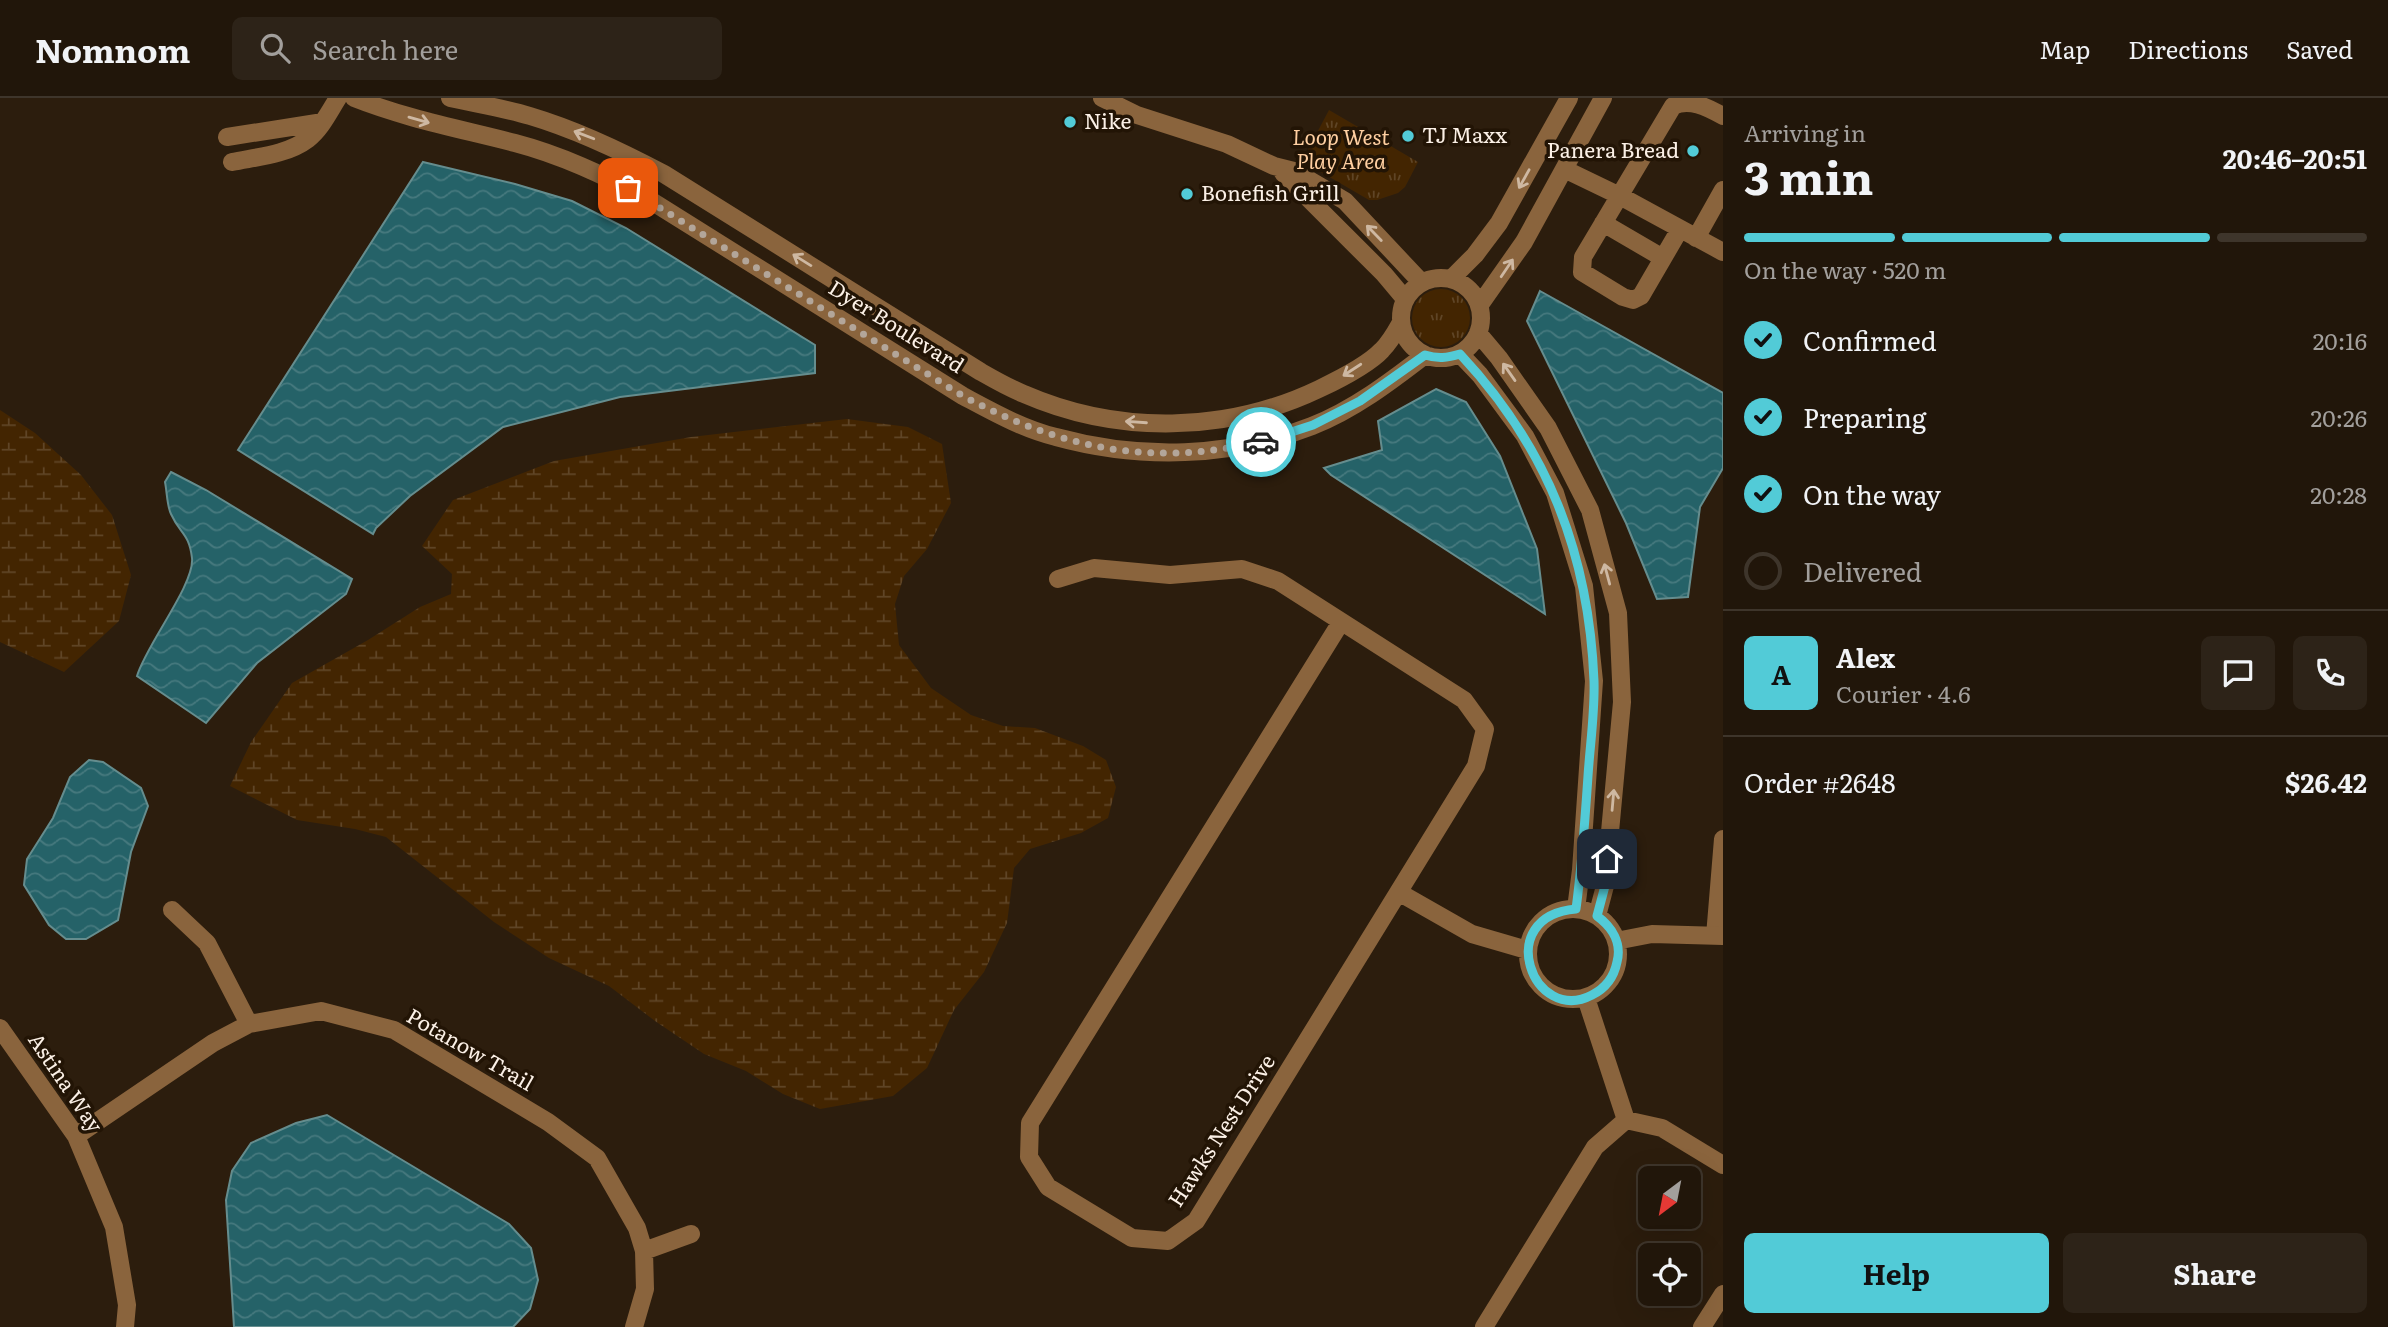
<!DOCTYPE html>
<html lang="en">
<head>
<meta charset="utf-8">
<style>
  :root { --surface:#21160a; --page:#2d2318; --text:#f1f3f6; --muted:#a29f9c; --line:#3e352b; --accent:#52cbd7 }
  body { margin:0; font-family:Literata,serif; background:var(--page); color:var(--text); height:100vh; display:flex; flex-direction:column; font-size:26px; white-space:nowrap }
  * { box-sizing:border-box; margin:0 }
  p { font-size:23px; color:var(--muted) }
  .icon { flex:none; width:38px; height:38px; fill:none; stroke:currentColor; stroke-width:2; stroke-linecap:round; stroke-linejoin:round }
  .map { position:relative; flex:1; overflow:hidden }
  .drawer { display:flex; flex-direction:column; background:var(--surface); width:665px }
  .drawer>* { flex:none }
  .needle { width:46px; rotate:212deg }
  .controls { position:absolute; left:1638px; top:1068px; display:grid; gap:14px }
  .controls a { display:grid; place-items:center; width:63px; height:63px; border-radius:10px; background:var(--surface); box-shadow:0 7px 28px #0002,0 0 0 2px var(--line); font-size:35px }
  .pin { position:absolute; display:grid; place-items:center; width:60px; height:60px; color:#fff; margin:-30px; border-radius:14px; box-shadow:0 4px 10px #0006 }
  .courier { position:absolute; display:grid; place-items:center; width:70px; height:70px; margin:-35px; border:5px solid #52cbd7; border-radius:50%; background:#fff; color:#222; box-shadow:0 2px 9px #0007 }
  .summary em { font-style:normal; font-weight:700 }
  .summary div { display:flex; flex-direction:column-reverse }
  .summary { display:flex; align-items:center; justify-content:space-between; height:119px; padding:0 21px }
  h1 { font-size:46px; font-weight:700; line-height:52px }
  .bar { display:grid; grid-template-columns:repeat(4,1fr); gap:10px 7px; align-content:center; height:84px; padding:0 21px }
  .bar i { height:9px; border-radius:5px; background:var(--line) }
  .bar .on { background:var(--accent) }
  .bar p { grid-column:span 4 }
  .line { display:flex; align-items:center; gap:18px; padding:0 21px; border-top:2px solid var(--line) }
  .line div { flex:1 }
  .round { display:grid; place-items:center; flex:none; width:74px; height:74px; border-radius:10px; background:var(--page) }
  ol { padding:0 21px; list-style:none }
  li { display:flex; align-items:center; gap:21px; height:77px }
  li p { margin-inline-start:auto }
  li .icon { padding:7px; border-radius:50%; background:var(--accent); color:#111; stroke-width:4 }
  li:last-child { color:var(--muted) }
  li i { width:38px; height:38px; border:4px solid var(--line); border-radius:50% }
  .button { display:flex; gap:14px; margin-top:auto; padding:14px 21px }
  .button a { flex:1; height:80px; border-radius:10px; background:var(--accent); color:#111; font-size:28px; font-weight:700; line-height:80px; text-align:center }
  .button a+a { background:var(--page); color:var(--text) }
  header { display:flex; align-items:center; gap:42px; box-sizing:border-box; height:98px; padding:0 35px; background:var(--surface); border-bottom:2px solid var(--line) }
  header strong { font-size:33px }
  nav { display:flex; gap:38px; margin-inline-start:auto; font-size:24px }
  .search { width:490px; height:63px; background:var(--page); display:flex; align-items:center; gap:18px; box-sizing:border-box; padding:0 24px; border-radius:10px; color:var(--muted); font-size:26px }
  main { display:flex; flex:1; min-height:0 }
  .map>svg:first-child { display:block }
  .grass { fill:url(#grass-tufts) }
  .wetland { fill:url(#wetland-marsh) }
  .water { fill:url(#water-waves); stroke:#658d8e; stroke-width:2 }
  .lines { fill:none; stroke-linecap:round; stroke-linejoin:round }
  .minor { stroke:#8a643d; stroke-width:18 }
  .oneway { stroke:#ceb8a2 }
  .done { stroke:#b3a69a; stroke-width:7; stroke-dasharray:0 12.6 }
  .route { stroke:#52cbd7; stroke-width:9 }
  .poi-dot { fill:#52cbd7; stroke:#221405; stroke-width:2.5 }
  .labels { text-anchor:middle; stroke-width:7; stroke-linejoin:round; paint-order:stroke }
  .poi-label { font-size:21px; fill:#fbf0e6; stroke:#221405; text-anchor:start }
  .park-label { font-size:21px; font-style:italic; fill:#ffcfa1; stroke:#221405 }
  .street-label { font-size:21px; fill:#fbf0e6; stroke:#221405 }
</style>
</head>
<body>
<header>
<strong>Nomnom</strong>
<div class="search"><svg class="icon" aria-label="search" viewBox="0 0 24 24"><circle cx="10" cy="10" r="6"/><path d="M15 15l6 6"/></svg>Search here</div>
<nav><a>Map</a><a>Directions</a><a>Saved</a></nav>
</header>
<main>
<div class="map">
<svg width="1723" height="1229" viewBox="0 0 1723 1229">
  <defs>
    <pattern id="grass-tufts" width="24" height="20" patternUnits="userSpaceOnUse" patternTransform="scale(1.75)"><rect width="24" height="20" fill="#432501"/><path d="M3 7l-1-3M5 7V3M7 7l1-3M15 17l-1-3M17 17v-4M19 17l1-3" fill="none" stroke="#5f4526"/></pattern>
    <pattern id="wetland-marsh" width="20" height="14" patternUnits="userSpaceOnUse" patternTransform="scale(1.75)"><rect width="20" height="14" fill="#432501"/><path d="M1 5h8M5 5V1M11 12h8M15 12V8" fill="none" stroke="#5f4526"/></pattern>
    <pattern id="water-waves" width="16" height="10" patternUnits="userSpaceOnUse" patternTransform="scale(1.75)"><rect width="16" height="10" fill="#256268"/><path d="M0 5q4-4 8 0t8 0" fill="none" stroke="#46797e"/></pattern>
  </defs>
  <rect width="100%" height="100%" fill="#2c1d0d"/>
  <path class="grass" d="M1329,12L1418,64L1405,89L1398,95L1377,102H1369L1302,63Z
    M1412 220a29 29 0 1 1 58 0a29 29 0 1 1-58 0Z"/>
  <path class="wetland" d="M0,312L35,335L81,377L112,417L131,477L119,523L64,574L0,544Z
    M847,321L908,329L942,346L951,405L927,451L904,478L895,506L899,547L931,590L971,617L1003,628L1035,630L1083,648L1106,662L1116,689L1108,720L1081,735L1030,751L1014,770L1007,825L984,874L954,912L927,970L893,998L820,1011L783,996L746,973L704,956L655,923L609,888L549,860L494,824L386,739L355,731L297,722L230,688L251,644L292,585L368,542L420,509L451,496L452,476L422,448L453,402L554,363L691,339Z"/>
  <path class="water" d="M423,64L515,86L572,103L626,130L815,247V275L620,299L503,329L410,398L376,430L373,436L238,352Z
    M1540,193L1723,295V370L1700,409L1688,499L1657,501L1626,425L1527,223Z
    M1436,291L1466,304L1500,358L1537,451L1545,516L1331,377L1324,370L1382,352L1378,323Z
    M171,374L206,392L352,481L346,496L257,565L206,625L137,578C146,547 195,486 192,460C189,435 180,436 171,416C167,408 167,394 165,384Z
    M89,662L103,664L141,690L148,708L131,754L118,822L86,841H66L49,827L24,787L27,761L53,720L70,679Z
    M327,1017L509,1126L531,1150L538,1182L530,1211L513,1229H234L226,1102L232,1073L251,1045L296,1025Z"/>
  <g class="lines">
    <path class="minor" d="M354,0C407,21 461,31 515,45C561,57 603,77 645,99L963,298C993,314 1023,331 1056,339C1140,362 1230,360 1312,328C1353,312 1390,284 1425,257
      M450,0C477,6 504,10 530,18C577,32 621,53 664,76L981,274C995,282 1009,290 1024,296C1118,337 1227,335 1319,291C1338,282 1368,267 1382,252C1390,244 1395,235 1400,226
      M1102,0L1137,17L1227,46L1274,68L1294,73L1345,103L1421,184
      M227,39L323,24
      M232,64C256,59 287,57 308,41C321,31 329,14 338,0
      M1564,71L1620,98L1723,154
      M1283,75L1384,176L1405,201
      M1603,125L1663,160
      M1680,131L1641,198L1633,202L1623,199L1582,174L1583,159L1673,8C1689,0 1707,9 1723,18
      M1696,140L1723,92
      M1401 220a40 40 0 1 1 80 0a40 40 0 1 1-80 0Z
      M1451,181L1475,157L1499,125L1569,0
      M1479,208L1524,144L1603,0
      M1478,235L1499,260L1548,330L1590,412L1618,515L1622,604L1605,788L1597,818
      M1460,256L1480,277L1525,338L1555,395L1584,488L1594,583L1581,772L1576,811
      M1058,481L1094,470L1170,477L1242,471L1278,483L1464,602L1485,631L1476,668L1196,1123L1168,1143L1132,1140L1048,1089L1029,1059L1030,1025L1341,524
      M1400,795L1472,836L1527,852
      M1528 856a45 45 0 1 1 90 0a45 45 0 1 1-90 0Z
      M172,812L207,845L249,926
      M1715,838L1723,741
      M1616,843L1652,836L1723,838
      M1586,900L1626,1022L1662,1030L1723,1067
      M0,930L76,1038L114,1129L127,1207L125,1229
      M76,1038L213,945L249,926L321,913L394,932L548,1024L597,1060L637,1130L644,1153L645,1191L634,1229
      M644,1153L691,1136
      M1484,1229L1595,1049L1626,1022
      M1702,1229L1723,1196"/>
  </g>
  <defs><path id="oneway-shaft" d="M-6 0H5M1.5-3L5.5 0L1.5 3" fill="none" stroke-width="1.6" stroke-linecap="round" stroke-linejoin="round" transform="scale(1.75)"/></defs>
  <g class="oneway">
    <use href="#oneway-shaft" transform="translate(419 22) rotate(16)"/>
    <use href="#oneway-shaft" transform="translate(584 37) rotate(-159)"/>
    <use href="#oneway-shaft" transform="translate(1524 81) rotate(119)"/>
    <use href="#oneway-shaft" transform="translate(1374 135) rotate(-134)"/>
    <use href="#oneway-shaft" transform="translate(802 162) rotate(-148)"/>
    <use href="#oneway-shaft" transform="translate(1507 170) rotate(-56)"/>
    <use href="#oneway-shaft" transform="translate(1352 272) rotate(147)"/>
    <use href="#oneway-shaft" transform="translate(1509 274) rotate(-125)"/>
    <use href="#oneway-shaft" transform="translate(1136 324) rotate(-176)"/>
    <use href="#oneway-shaft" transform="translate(1607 476) rotate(-105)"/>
    <use href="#oneway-shaft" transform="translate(1613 702) rotate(-85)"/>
  </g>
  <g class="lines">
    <path class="done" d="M628,90L963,298C1031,334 1098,357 1175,355C1200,355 1226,350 1251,347L1261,344"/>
    <path class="route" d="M1261,344L1313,327L1360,303L1425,257C1438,261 1447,260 1460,256C1547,349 1589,455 1594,583C1595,614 1590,647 1588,678C1585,722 1582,767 1576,811C1492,818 1533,928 1592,897C1606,890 1614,879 1617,864C1622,845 1612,829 1597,818L1605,788L1607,761"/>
  </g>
  <g class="poi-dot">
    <circle cx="1070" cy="24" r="7"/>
    <circle cx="1408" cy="38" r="7"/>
    <circle cx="1693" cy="53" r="7"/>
    <circle cx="1187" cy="96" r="7"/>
  </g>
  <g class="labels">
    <g class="poi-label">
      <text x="1084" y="31">Nike</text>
      <text x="1422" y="45">TJ Maxx</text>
      <text x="1679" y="60" text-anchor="end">Panera Bread</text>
      <text x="1201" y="103">Bonefish Grill</text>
    </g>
    <g class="park-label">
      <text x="1341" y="47">Loop West<tspan x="1341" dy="24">Play Area</tspan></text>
    </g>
    <g class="street-label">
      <text transform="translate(896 229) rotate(32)" y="7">Dyer Boulevard</text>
      <text transform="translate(470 952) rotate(30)" y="7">Potanow Trail</text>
      <text transform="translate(65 985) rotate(56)" y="7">Astina Way</text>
      <text transform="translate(1222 1033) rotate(-57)" y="7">Hawks Nest Drive</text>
    </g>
  </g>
</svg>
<div class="controls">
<a><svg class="needle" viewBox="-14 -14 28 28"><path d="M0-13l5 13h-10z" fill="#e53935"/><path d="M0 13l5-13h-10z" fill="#a29f9c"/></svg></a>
<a><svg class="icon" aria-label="locate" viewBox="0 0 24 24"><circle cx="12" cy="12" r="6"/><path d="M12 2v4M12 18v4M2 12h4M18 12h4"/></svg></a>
</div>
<div class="pin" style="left:628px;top:90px;background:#ea580c"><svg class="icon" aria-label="bag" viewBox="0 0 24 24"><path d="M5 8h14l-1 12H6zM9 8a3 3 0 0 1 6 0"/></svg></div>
<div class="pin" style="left:1607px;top:761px;background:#1f2937"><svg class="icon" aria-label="home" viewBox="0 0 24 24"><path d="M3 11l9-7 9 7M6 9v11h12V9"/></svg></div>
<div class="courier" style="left:1261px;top:344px"><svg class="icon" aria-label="car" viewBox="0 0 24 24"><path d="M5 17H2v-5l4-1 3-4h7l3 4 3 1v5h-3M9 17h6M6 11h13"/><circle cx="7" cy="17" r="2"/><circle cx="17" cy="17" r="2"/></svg></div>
</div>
<section class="drawer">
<div class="summary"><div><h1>3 min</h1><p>Arriving in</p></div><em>20:46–20:51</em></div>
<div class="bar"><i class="on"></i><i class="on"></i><i class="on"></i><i></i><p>On the way · 520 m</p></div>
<ol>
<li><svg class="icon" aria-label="check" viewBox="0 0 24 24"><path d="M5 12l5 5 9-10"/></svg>Confirmed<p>20:16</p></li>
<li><svg class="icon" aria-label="check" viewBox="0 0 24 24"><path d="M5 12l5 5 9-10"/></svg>Preparing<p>20:26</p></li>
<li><svg class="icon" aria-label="check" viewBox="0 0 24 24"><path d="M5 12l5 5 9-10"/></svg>On the way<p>20:28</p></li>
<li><i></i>Delivered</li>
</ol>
<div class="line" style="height:126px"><b class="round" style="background:var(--accent);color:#111">A</b><div><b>Alex</b><p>Courier · 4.6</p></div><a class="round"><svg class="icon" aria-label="chat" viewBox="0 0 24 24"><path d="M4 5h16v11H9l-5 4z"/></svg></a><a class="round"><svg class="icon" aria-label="phone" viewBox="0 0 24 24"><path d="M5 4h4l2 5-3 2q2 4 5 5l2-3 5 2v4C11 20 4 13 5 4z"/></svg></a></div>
<div class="line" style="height:91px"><div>Order #2648</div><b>$26.42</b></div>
<div class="button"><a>Help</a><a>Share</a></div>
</section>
</main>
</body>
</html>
